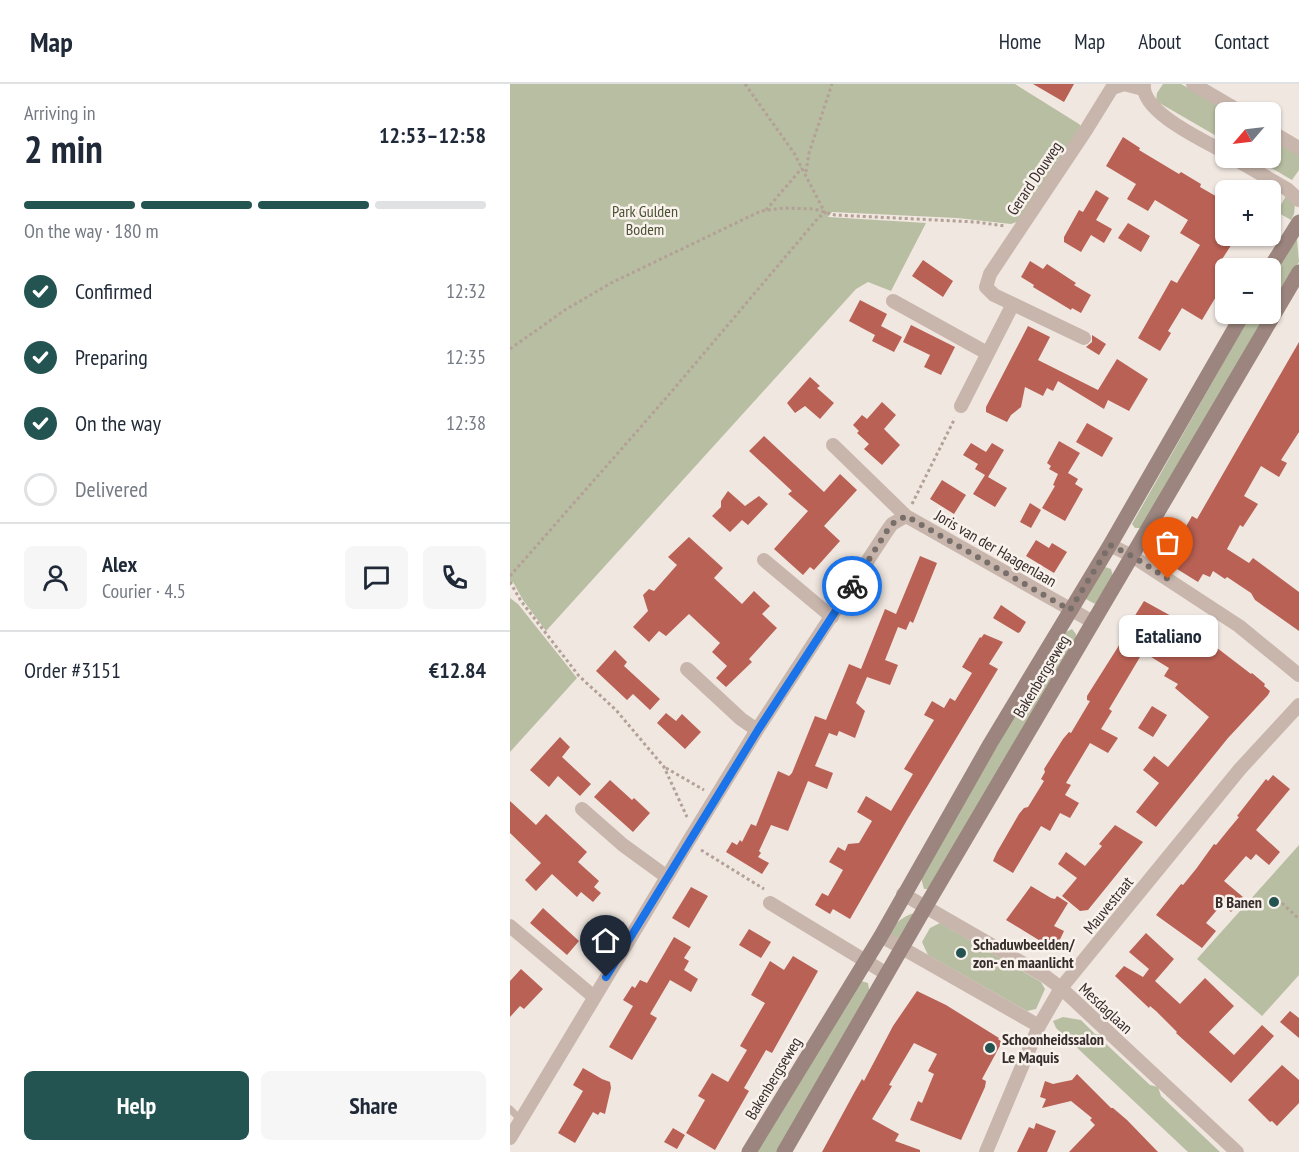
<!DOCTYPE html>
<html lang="en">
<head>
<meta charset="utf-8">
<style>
  :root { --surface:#fff; --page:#f6f6f7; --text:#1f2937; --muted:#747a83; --line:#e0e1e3; --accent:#245451 }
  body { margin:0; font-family:"PT Sans Narrow",sans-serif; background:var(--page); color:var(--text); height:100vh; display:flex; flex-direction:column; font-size:22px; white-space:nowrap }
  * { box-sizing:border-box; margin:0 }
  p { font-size:20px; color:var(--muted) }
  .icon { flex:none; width:33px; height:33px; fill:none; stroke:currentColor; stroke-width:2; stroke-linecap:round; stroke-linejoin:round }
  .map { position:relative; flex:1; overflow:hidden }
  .panel { display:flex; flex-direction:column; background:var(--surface); width:510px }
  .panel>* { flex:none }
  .needle { width:39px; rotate:242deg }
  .buttons { position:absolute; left:705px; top:18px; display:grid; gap:12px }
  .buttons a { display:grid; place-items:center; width:66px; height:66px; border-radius:9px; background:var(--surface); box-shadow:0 2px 4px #0004; font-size:30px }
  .pin { position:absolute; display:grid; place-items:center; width:51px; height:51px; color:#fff; margin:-62px -26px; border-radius:50% 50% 50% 0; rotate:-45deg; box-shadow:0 0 6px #0007 }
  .pin .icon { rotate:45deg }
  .courier { position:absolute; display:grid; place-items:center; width:60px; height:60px; margin:-30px; border:4px solid #1a73e8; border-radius:50%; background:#fff; color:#222; box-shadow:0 2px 8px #0007 }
  .bubble { position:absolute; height:42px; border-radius:9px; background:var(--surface); box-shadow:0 2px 4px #0004; font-size:20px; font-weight:700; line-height:42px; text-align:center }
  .overview em { font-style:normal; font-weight:700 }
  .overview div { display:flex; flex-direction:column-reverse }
  .overview { display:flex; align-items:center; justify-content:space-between; height:102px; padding:0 24px }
  h1 { font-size:39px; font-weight:700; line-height:45px }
  .bar { display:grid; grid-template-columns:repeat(4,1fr); gap:9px 6px; align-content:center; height:72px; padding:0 24px }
  .bar i { height:8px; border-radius:4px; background:var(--line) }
  .bar .active { background:var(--accent) }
  .bar p { grid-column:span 4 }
  .line { display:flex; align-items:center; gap:15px; padding:0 24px; border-top:2px solid var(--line) }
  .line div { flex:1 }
  .round { display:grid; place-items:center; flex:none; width:63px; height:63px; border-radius:9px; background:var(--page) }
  ol { padding:0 24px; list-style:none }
  li { display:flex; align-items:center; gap:18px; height:66px }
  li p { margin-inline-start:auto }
  li .icon { padding:6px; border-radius:50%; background:var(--accent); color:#fff; stroke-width:4 }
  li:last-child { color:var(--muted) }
  li i { width:33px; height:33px; border:3px solid var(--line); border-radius:50% }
  .action { display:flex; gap:12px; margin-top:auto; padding:12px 24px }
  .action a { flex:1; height:69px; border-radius:9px; background:var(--accent); color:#fff; font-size:24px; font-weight:700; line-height:69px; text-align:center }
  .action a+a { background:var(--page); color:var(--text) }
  header { display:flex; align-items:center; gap:36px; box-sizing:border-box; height:84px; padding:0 30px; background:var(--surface); border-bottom:2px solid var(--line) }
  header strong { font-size:28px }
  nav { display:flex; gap:33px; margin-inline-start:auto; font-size:21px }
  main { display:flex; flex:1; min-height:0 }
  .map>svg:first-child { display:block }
  .green { fill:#b8bea1 }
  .building { fill:#b96155 }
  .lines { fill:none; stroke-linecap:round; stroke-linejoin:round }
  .path { stroke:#b3a097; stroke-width:3; stroke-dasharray:3 3; stroke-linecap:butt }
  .lane { stroke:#c8b6ad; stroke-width:7 }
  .street { stroke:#c8b6ad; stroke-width:14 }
  .secondary { stroke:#9b857e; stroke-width:15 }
  .done { stroke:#786e6a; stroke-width:6; stroke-dasharray:0 10.8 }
  .route { stroke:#1a73e8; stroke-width:8 }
  .poi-dot { fill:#245451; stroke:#f8f1ec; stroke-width:2 }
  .labels { text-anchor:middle; stroke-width:5; stroke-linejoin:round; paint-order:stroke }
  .street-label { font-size:16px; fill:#372d2b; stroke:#f8f1ec }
  .park-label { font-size:16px; fill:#4a5231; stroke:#f8f1ec }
  .poi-label { font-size:16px; font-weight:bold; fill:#372d2b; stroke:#f8f1ec; text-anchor:start }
</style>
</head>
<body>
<header>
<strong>Map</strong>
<nav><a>Home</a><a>Map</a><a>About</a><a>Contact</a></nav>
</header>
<main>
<section class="panel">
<div class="overview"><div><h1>2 min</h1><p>Arriving in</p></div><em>12:53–12:58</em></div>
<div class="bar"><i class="active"></i><i class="active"></i><i class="active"></i><i></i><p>On the way · 180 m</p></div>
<ol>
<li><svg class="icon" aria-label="check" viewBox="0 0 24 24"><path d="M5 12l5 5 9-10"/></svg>Confirmed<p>12:32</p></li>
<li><svg class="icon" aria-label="check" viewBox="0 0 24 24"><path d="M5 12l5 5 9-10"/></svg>Preparing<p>12:35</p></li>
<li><svg class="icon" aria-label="check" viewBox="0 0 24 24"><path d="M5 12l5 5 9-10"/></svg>On the way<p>12:38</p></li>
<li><i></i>Delivered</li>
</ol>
<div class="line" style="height:108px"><a class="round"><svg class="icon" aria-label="person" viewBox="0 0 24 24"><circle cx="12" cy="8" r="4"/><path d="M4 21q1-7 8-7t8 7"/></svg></a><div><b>Alex</b><p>Courier · 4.5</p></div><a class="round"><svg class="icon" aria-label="chat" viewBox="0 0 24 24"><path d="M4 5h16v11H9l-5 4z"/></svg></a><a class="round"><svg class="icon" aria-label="phone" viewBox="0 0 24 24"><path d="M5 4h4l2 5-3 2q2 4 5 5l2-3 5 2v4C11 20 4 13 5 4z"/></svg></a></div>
<div class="line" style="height:78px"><div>Order #3151</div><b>€12.84</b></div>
<div class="action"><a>Help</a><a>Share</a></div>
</section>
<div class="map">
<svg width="789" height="1068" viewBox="0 0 789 1068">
  <rect width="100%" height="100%" fill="#f0e7e0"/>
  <path class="green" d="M0,0H505L569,40L573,45L509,137L501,140L447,134L322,128L318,133L416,139L381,207L358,198L346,205L36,547L13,516L3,498L0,501Z
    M653,0H671L721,28H716L715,57L646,17L647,9Z
    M761,51L789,69V86L782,96L744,74H760Z
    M777,110L785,120L784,130L781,136L767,128Z
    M787,155L789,178L761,227V196L781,160Z
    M741,230H759L631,444H625L622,440Z
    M595,483L601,485L603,492L585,520L574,514Z
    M0,514L8,520L67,594L0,668Z
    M562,545L566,550V560L421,805H414L411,794L552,550Z
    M789,761V891L752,932L687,875Z
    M408,828L388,857L377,852C386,838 392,832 408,828Z
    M430,839L531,898L535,905L526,925L517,927L418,871L412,858L420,844Z
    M351,897L358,899L360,911L268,1068H245Z
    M553,933L571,936L585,950H591L595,953V959L640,1001L648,1003L651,1012L710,1068H678L546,944L543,937Z"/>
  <path class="building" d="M523,0H564L554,18Z
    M613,53L630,64L629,66L669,90L671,88L691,100L690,103L716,118V152H727L709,180L716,183V196L692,236L672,224L658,247L661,249L650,267L628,254L661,196L667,199L690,161L670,149L678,136L645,116L638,127L617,115L626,100L596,82Z
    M586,106L599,114L586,136L602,145L594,159L581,151L571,168L554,158V153L569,126L573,128Z
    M618,139L640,152L631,168L608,154Z
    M413,176L443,197L433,213L402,192Z
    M520,177L533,185L537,180L566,199L564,201L581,211L571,229L562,224L561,226L523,203L524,201L511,193Z
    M350,216L377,230L371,242L392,253L384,268L362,257L365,251L339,237Z
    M401,241L445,263L431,291L414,283L420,271L393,258Z
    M518,242L540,253L528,276L588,306L607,275L638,295L619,327L598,316L594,325L548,297L543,307L537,304L533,312L515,303L511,323L501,331L497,338L476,328V323Z
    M582,251L596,260L589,271L576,263L582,258Z
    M789,258V348L771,376L777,379L769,393L751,382L734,412L748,420L733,443L730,441L717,465L739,479L743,474L789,508V547L745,516L741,509L717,493L715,495L703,487L700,493L693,490L688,498L667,485L673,477L657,467L671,444L674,446L682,432L687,435Z
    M300,293L310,302L307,304L324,319L310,335L295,322L285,329L277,319Z
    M372,318L386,331L374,345L390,361L372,381L354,365L359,360L347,349L349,347L343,341L352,331L357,335Z
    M577,339L603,354L592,373L566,358Z
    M254,352L314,408L330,390L347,406L314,442L330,457L304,486L300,483L293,491L264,465L298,427L278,410L282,407L239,367Z
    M549,357L570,369L558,389L568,395L565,400L573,405L555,437L532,424L545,402L543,401L548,390L539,385L541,382L537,379Z
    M461,359L476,368L482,359L494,366L478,393L497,404L485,423L463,410L475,391L465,385L468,380L453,371Z
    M432,396L456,411L444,430L420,415Z
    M218,407L235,422L249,412L258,420L238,441L232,436L220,448L202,432L211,423V417Z
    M520,419L531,426L521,444L510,438Z
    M179,453L213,484L204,494L232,520L244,507L260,522L252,530L267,544L239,575L242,578L216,603L206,594L217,582L202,568L210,559L179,530L156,552L149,547L139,558L123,543L138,527L133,511L139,505L144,507L167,481L158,473Z
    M526,456L539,464L542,459L557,468L544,489L516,472Z
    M410,472L427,479L403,539L400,537L396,546L388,543L375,576L388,581L380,601L357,593L346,619L355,627L345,654L329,647L327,652L319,649L305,682L323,689L317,705L298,697L278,747L261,741L249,767L251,769L248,773L259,779L252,790L216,768L222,758L227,761L230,756L232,758L241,740L246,742L268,687L279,692L282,689L305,632L316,636L339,580L351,585L375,525L386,530Z
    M634,517L674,539L672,542L698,557L741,590L742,589L755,600L754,602L760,607L758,611L718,654L646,743L626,728L649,699L633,686L644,672L658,683L699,633L665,604L668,600L654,592L659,584L633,568L599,625L602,627L591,645L608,654L598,669L580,659L556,699L561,701L555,711L569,719L560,734L550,729L540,747L531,742L503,789L483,777L487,768L509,730L514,724L518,723L534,697L531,695L535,688L534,685L553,655L559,648L561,649L580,617L577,616V612L613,555L611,554Z
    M491,521L516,538L510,548L508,549L483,534Z
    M474,550L493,558L479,580L488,585L397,736L340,835L323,825L320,830L305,821L312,809L318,812L333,786L319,778L328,763L335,767L338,760L349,759L362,737L347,728L356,712L381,727L403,690L394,685L424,636L414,631L422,617L434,624L440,614L445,617L462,589L452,583L470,553L471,554Z
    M105,566L117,578L114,582L150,615L140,626L123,610L117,616L86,587Z
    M642,622L657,631L643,653L628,644Z
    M156,629L166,637L172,630L191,648L175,665L147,639Z
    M50,653L60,663L52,673L81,700L70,712L48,692L39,703L20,686Z
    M763,691L780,705L746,746L770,768L759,781L746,770L741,776L736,772L714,797L733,813L721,828L712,820L696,839L706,847L692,864L646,831L671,800L673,801L686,785L704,760L706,761L719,745L729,733L727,732L756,695L758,697Z
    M100,696L122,716L124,714L140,729L123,748L84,713Z
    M0,717L26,741L36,730L77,768L68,778L89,797L84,803L91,809L83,818L71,808L67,813L42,790L26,807L15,796L31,779L0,749Z
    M605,741L633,758L578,826L570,827L552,812L567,794L548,780L556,768L575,782L592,762L589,760Z
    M521,802L541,814L545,815L547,812L558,819L544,842L554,847L545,866L496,836Z
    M181,803L198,812L179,844L162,834Z
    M33,824L69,857L57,871L20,839Z
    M239,845L261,858L251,874L229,861Z
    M636,849L664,875L645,897L670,920L695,894L724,922L699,948L724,971L752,941L764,952L721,999L666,949L667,948L646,927L640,922L639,924L605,892L614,882L633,893L639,885L619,868Z
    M164,853L181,863L174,874L179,877L174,886L188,895L181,908L160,896L140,930L147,934L122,976L99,963L123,922L113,916L122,902L125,904L130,896L137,899Z
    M283,872L308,887L262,969L256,966L234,1004L239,1007L205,1066L176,1049L195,1016L188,1012L202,989L218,998L237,966L230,962L255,919L241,911L260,877L274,886Z
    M11,885L33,905L14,925L10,922L0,933V897Z
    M407,907L436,921L489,954L488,955L492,958L472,995L476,997L475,1003L451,1056L400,1036L408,1017L412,1019L424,990L418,987L427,970L404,959L379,1001L382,1002L362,1035L389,1050L385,1057L410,1066V1068H312L344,1009L352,995L354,997L383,942Z
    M780,927L789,934V954L770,938Z
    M772,981L789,996V1019L767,1042L762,1037L760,1038L738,1016Z
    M73,984L92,995L100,998L101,1004L95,1030L90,1028L88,1031L83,1028L65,1059L48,1049L73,1007L63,1001Z
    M567,990L601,1024H603L617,1036L648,1068H559L585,1041L580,1036L582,1034L561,1017L532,1024L536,1015L530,1013L535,997L543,1000L552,998L562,996Z
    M526,1039L546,1047L537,1068H507L519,1043L524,1045Z
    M163,1044L175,1051L167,1065L154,1058Z"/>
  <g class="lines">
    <path class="path" d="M296,88L299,69L322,0
      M256,126L292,84
      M0,265L55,226L101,199L251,127L274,124L304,125L325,131L466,138L495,142
      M402,420L445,334
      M0,492L157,313L309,133L315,129L284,69L235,0
      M0,498L11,517L69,592L106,626L154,683L177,733
      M156,684L194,706
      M191,766L254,805
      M772,819L789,835"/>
    <path class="lane" d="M0,1025L11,1036"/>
    <path class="street" d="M634,0C630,28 695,57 716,69
      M683,0L731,28
      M760,47L789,64
      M723,74L777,105L789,116
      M383,217L477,269
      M503,220L574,254
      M451,322L503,220L484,211L476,203L480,190L576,46L602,4L614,0L633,5
      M323,361L396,432L583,538
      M600,461L622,472L729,542L789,591
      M254,476L322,533
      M177,585L231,635L247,646
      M72,725L113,761L157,793
      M393,810L535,892L551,904L727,1068
      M260,819L377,890
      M0,842L84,913
      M371,852L529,942
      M0,1054L178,758L247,646L377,447L382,440L396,432
      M476,1068L529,942L551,904L730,685L789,621"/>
    <path class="secondary" d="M760,184L789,138
      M239,1068L371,852L480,660L600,461L733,230
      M274,1068L416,822L789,188"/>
  </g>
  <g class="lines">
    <path class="done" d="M342,502L377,447L382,440L396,432L560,526L600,461L622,472L658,495"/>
    <path class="route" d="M96,893L248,646L342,502"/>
  </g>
  <g class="poi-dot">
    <circle cx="764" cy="818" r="6"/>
    <circle cx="451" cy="869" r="6"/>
    <circle cx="480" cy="964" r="6"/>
  </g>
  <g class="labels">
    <g class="street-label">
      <text transform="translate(524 94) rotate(-56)" y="6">Gerard Douweg</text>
      <text transform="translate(486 464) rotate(30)" y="6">Joris van der Haagenlaan</text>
      <text transform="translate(531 592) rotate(-59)" y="6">Bakenbergseweg</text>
      <text transform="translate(598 821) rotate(-51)" y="6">Mauvestraat</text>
      <text transform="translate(596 924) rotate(43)" y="6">Mesdaglaan</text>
      <text transform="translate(263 994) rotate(-59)" y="6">Bakenbergseweg</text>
    </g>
    <g class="park-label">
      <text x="135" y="133">Park Gulden<tspan x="135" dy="18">Bodem</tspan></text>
    </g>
    <g class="poi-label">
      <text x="752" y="824" text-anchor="end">B Banen</text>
      <text x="463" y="866">Schaduwbeelden/<tspan x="463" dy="18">zon- en maanlicht</tspan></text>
      <text x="492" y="961">Schoonheidssalon<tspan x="492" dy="18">Le Maquis</tspan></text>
    </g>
  </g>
</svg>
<div class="buttons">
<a><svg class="needle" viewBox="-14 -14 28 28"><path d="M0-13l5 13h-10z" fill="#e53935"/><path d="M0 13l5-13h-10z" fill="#747a83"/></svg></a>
<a>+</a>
<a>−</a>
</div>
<div class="pin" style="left:658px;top:495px;background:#ea580c"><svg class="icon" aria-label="bag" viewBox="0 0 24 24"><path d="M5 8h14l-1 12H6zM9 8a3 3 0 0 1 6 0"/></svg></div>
<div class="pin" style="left:96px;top:893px;background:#1f2937"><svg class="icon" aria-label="home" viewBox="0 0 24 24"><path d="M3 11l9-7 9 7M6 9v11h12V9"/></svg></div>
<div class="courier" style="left:342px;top:502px"><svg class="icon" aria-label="bike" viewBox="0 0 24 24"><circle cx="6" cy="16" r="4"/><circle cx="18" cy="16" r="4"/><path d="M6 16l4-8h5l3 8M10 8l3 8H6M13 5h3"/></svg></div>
<div class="bubble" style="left:609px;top:531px;width:99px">Eataliano</div>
</div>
</main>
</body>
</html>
